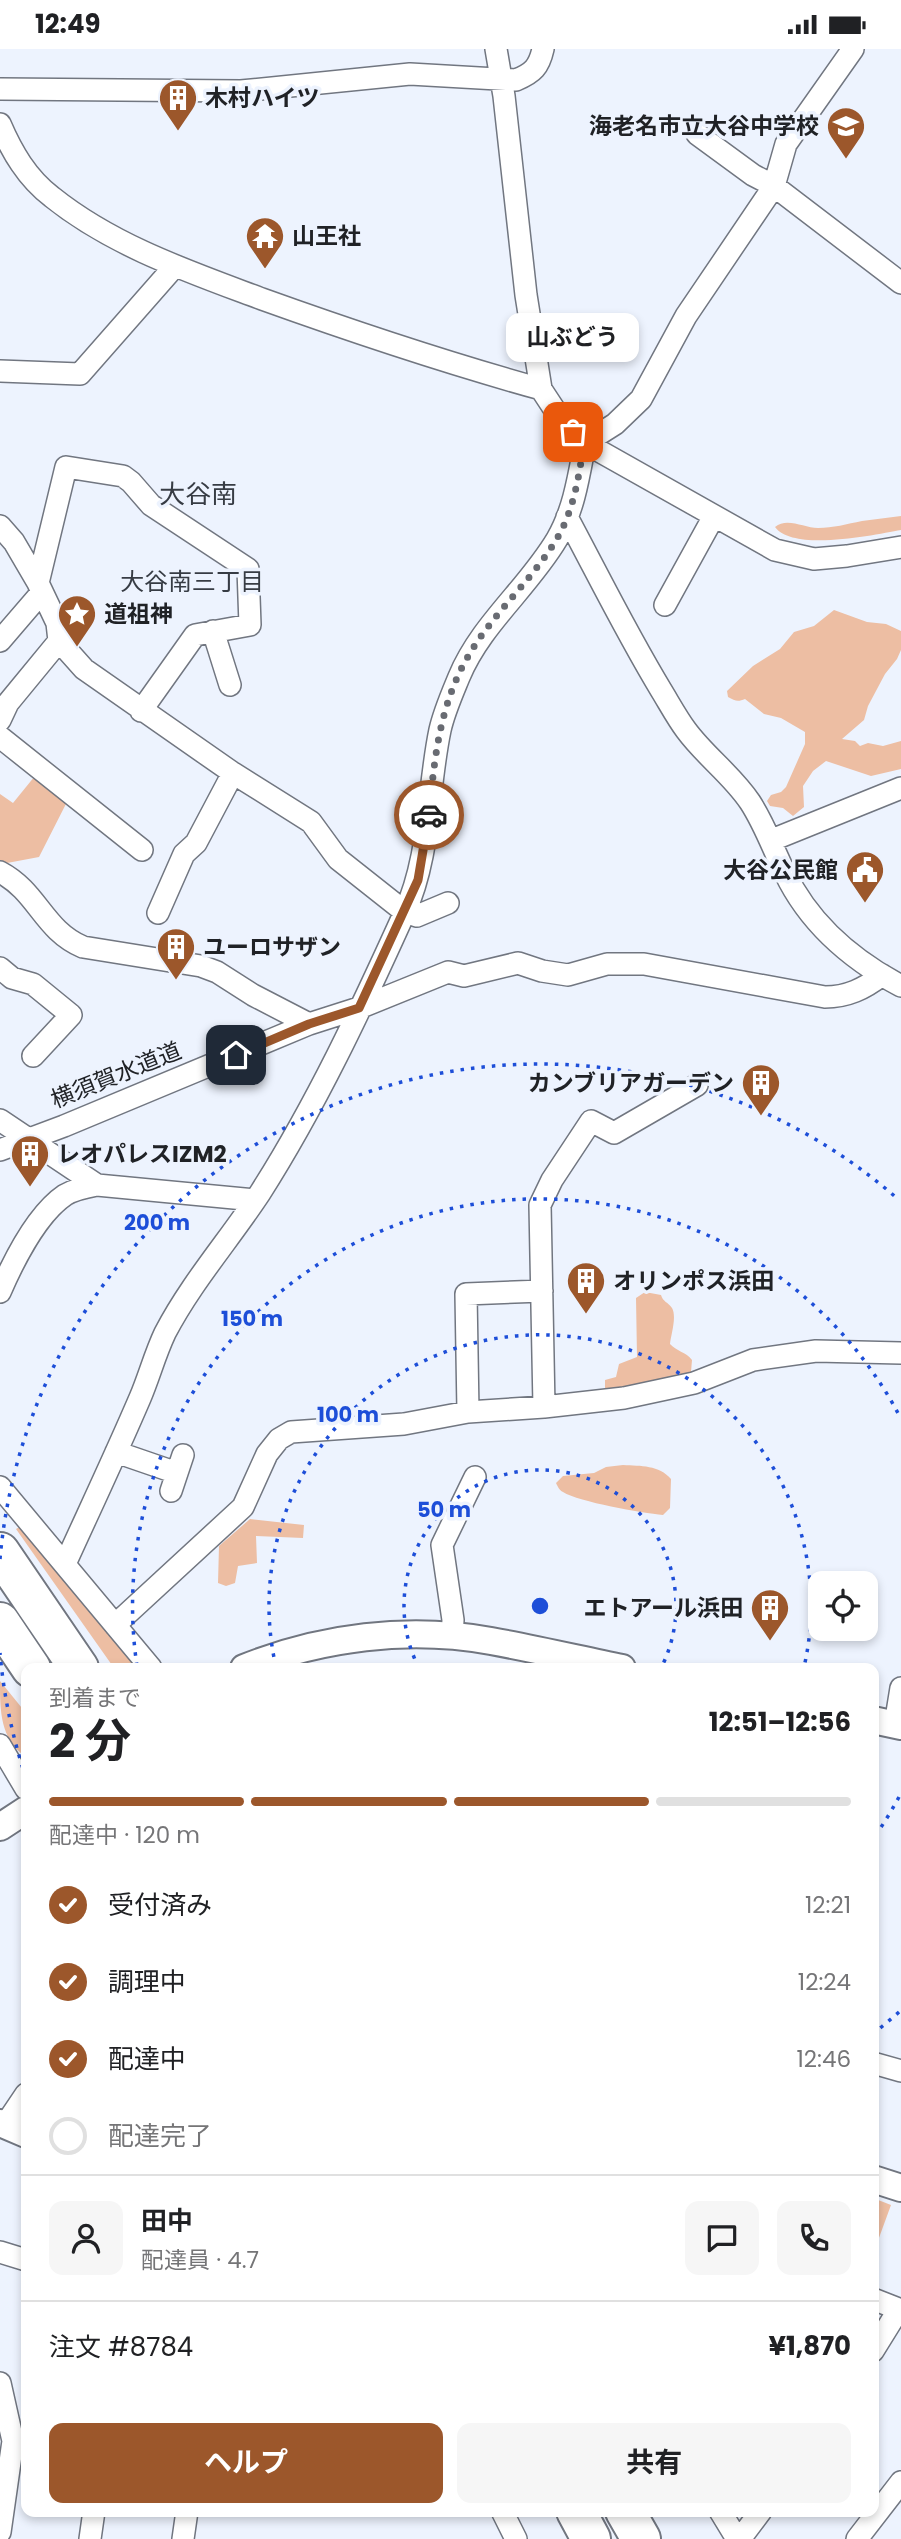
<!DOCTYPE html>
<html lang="ja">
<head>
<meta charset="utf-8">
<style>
  :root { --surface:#fff; --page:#f6f6f6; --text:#202124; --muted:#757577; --line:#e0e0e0; --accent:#9c572b }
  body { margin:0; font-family:Poppins,"Noto Sans JP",sans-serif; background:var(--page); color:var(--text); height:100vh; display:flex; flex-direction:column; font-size:26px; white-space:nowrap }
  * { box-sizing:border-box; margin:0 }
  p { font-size:23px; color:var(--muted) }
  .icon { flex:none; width:38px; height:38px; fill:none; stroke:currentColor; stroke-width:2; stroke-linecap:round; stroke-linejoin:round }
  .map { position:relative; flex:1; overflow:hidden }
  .details { position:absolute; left:21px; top:1614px; width:858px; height:854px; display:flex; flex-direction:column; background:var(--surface); border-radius:14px; box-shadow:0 4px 10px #0003 }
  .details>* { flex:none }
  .controls { position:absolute; left:808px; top:1522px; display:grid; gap:14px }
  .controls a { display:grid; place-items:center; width:70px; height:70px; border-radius:14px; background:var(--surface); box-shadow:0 4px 10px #0003; font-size:35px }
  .pin { position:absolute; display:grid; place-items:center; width:60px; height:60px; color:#fff; margin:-30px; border-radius:14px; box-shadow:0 4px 10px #0006 }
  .courier { position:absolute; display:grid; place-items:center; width:70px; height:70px; margin:-35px; border:5px solid #9c572b; border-radius:50%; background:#fff; color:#222; box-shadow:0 2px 9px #0007 }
  .bubble { position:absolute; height:49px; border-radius:14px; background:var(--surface); box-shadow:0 4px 10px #0003; font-size:23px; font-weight:700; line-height:49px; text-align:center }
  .summary em { font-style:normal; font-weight:700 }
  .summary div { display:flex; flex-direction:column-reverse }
  .summary { display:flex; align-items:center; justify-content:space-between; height:119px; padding:0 28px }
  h1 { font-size:46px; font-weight:700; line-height:52px }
  .bar { display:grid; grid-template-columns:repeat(4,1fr); gap:10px 7px; align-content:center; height:84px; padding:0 28px }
  .bar i { height:9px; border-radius:5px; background:var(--line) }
  .bar .current { background:var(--accent) }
  .bar p { grid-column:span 4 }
  .line { display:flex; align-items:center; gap:18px; padding:0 28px; border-top:2px solid var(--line) }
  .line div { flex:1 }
  .round { display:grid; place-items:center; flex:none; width:74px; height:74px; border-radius:14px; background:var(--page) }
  ol { padding:0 28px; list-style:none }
  li { display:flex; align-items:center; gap:21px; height:77px }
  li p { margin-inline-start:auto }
  li .icon { padding:7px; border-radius:50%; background:var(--accent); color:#fff; stroke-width:4 }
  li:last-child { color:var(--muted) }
  li i { width:38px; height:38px; border:4px solid var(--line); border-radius:50% }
  .button { display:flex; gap:14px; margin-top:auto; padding:14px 28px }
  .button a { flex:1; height:80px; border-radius:14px; background:var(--accent); color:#fff; font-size:28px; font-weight:700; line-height:80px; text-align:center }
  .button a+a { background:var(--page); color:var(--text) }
  .status { display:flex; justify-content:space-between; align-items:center; height:49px; padding:0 35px; background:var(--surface); direction:ltr }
  .status svg { height:19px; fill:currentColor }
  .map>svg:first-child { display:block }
  .green { fill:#edbea3 }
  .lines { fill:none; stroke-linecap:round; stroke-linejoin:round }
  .minor-casing { stroke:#717680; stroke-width:24 }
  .tertiary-casing { stroke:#717680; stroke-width:30 }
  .motorway-casing { stroke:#717680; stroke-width:42 }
  .minor { stroke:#fff; stroke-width:21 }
  .tertiary { stroke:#fff; stroke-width:26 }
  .motorway { stroke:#fff; stroke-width:38 }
  .done { stroke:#686b72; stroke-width:7; stroke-dasharray:0 12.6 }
  .route { stroke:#9c572b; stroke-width:9 }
  .ring { fill:none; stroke:#1d4ed8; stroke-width:3.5; stroke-dasharray:3.5 7 }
  .labels { text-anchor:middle; stroke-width:7; stroke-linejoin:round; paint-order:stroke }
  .poi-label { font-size:23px; font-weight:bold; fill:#202226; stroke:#edf3fe; text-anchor:start }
  .street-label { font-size:23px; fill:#202226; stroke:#edf3fe }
  .neighbourhood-label { font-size:24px; fill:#373c44; stroke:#edf3fe }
  .quarter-label { font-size:26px; fill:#373c44; stroke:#edf3fe }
  .centre { fill:#1d4ed8; stroke:#edf3fe; stroke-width:3.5 }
  .ring-label { font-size:21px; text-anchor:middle; font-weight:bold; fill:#1d4ed8; stroke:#edf3fe; stroke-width:7; stroke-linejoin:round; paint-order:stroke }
</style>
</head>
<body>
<div class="status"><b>12:49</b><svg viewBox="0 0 49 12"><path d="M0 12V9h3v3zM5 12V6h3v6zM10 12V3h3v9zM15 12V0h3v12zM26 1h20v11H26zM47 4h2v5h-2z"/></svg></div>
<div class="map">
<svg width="901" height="2490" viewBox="0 0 901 2490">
  <rect width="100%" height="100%" fill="#edf3fe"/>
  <path class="green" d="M901,467V481C874,486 793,503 775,478C787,468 804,479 818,479C833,479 847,475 862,472C875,470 888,469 901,467Z
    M834,561L867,573L886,575L901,582V601L897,610L885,625L868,657L864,671L842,690L855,692L860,697L868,694L883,697L901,692V720L871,727L826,712L813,722L803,737L804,758L793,767L783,759L770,757L767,752L771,746L781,743L786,738L805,695V683L781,669L764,665L745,650C738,653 735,652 728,648L727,642L753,617L780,600L794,583L814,577Z
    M39,722L70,747L39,808L7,814L0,811V745L13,754Z
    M645,1243L661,1246C663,1253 668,1253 672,1259C677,1268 671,1285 670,1295C676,1302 686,1303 692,1311L691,1323L677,1331L605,1346V1331L616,1328L619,1315L637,1308L636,1249Z
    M623,1416C641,1417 659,1416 671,1430L670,1459L663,1466C642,1464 579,1453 563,1443C559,1441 558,1438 556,1434L563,1427L594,1424L606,1418Z
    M250,1470L304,1476L303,1489L256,1487L257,1514L238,1517L235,1534L226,1537L218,1534L219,1497Z
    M23,1476L139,1619H114L16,1480Z
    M0,1632L26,1664V1708C0,1690 0,1662 0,1632Z
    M873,2149L891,2156L876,2197L873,2196Z"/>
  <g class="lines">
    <g class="minor-casing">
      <path id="minor" d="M496,0L504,47L526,246L541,340L562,372L585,394L775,501L814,510L847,507L901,498
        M0,40L241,42L410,25L516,31C533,24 539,18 543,0
        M0,75C12,103 27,129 52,148C113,197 190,223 262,250C354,283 447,314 541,340
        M697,85L753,126L774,137L901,234
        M0,322L80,325L174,218
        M567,468C598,526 627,585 661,641C669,654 677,669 686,681C705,707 732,726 750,753C765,776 773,800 785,824C809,874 852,911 901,937
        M0,477L14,493L38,534L57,574L59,592L84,620L233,724L311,773L338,810L405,863L417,867L448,854
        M38,534L66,418L123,427L131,433L151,456L248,520L250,576L195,586L141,662
        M665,556L714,467
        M213,582L230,636
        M0,592L42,543
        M0,671L8,654L59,592
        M0,688L142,801
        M772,791L901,739
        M0,823C38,843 43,881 83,898L201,917L217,923L253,946L309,975
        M158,864L184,805L196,794L233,724
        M0,919L12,929L33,935L71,966L33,1007
        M0,1071L97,1136
        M0,1101L64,1077L309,975L359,959L448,923L464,927L518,914L542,922L568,926L607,915H644L825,948C847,948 864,940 882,926
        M0,1243C13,1213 37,1165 65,1146C75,1140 86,1138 97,1136L255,1151
        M544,1358L540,1156L552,1131L591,1072L614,1084L697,1036
        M468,1363L466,1245L542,1242
        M116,1403L177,1424
        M0,1438L151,1619
        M171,1442L183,1406
        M65,1515C90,1460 116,1405 140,1349C149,1328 155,1305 165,1284C191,1234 229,1191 260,1144C316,1056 361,960 404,865C431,806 427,743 440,681C444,663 452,645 459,628C481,575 528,539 557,490C574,461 579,426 585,394L615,375L641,350L686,267L774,137L786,95L853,0
        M115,1576L243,1458L267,1405L279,1390L291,1383L404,1375L468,1363L544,1358L624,1349L694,1334L753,1311L816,1302L901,1304
        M452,1588L453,1571L442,1496L475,1428
        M895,1676L901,1639
        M0,1696L26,1740
        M873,2014L901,2022
        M5,2076L26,2045
        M0,2203L26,2211
        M873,2250L901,2261
        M873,2302L899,2260
        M0,2334L13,2392L0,2483
        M502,2462L516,2490
        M720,2462L737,2490
        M90,2490L94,2462
        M183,2490L187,2462
        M740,2490L761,2462
        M857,2490L901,2433"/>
    </g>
    <g class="tertiary-casing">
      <path id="tertiary" d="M244,1619C321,1588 408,1577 491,1592C535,1600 578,1610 622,1619
        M873,1671L901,1677
        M0,1778L26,1761
        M0,2074L26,2085
        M873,2130L901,2139"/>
    </g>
    <g class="motorway-casing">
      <path id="motorway" d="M0,1503L79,1619
        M0,1573L31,1619
        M576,2462L591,2490
        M625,2462L641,2490"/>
    </g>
    <use href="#minor" class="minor"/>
    <use href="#tertiary" class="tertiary"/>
    <use href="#motorway" class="motorway"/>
  </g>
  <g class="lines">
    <path class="done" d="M429,766C434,713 439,659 466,611C490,567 530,534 556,491C574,462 579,426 584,394L573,383"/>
    <path class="route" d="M236,1006L309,975L359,959L418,831L429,766"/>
  </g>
  <g class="ring">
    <path d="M419 1619A136 136 0 1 1 661 1619"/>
    <path d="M276 1618A271 271 0 1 1 804 1618"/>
    <path d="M899 1748A407 407 0 0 1 873 1790M137 1617A407 407 0 0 1 899 1366"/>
    <path d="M899 1963A542 542 0 0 1 874 1984M26 1729A542 542 0 0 1 0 1604M0 1510A542 542 0 0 1 899 1151"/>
  </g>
  <defs>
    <g id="building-pin" transform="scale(2.0125)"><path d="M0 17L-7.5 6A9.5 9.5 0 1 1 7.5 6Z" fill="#9c572b" stroke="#edf3fe"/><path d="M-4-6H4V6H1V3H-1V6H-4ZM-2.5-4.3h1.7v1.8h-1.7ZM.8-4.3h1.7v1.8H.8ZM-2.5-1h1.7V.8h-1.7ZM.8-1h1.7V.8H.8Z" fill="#fff"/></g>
    <g id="school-pin" transform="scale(2.0125)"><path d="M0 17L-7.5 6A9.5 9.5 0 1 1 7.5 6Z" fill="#9c572b" stroke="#edf3fe"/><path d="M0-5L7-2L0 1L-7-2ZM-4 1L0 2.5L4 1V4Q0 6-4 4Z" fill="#fff"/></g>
    <g id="temple-pin" transform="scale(2.0125)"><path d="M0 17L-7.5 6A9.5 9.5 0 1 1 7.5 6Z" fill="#9c572b" stroke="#edf3fe"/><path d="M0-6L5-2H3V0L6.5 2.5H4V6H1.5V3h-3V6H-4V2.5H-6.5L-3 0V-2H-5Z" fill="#fff"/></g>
    <g id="sight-pin" transform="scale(2.0125)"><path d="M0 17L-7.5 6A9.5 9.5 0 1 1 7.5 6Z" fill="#9c572b" stroke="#edf3fe"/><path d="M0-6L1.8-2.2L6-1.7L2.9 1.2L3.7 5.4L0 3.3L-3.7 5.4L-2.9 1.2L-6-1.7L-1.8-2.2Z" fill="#fff"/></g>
    <g id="civic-pin" transform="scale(2.0125)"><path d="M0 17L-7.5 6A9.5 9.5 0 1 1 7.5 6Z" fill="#9c572b" stroke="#edf3fe"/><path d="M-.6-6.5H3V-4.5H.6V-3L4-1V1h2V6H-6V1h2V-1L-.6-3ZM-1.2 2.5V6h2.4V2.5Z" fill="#fff"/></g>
  </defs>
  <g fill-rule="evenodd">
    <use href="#building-pin" x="178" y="49"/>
    <use href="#school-pin" x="846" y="77"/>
    <use href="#temple-pin" x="265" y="187"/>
    <use href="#sight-pin" x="77" y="565"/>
    <use href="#civic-pin" x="865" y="821"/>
    <use href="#building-pin" x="176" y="898"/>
    <use href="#building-pin" x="761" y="1034"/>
    <use href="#building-pin" x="30" y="1105"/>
    <use href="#building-pin" x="586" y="1232"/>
    <use href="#building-pin" x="770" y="1559"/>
  </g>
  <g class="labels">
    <g class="poi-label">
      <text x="205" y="57">木村ハイツ</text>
      <text x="819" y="85" text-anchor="end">海老名市立大谷中学校</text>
      <text x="292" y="195">山王社</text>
      <text x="104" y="573">道祖神</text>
      <text x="838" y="829" text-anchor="end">大谷公民館</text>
      <text x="203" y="906">ユーロサザン</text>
      <text x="734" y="1042" text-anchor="end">カンブリアガーデン</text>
      <text x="57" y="1113">レオパレスIZM2</text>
      <text x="613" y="1240">オリンポス浜田</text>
      <text x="743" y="1567" text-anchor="end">エトアール浜田</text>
    </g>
    <g class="street-label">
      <text transform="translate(116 1026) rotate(-22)" y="8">横須賀水道道</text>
    </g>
    <g class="neighbourhood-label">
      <text x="192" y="541">大谷南三丁目</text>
    </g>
    <g class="quarter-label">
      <text x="198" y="454">大谷南</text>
    </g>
  </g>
  <circle cx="540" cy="1557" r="10" class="centre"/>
  <g class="ring-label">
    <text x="157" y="1181">200 m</text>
    <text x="252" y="1277">150 m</text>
    <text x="348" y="1373">100 m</text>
    <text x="444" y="1468">50 m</text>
  </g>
</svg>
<div class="controls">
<a><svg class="icon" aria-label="locate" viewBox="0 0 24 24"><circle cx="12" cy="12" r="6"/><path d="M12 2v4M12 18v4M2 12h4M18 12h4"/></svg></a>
</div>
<div class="pin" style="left:573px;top:383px;background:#ea580c"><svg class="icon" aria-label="bag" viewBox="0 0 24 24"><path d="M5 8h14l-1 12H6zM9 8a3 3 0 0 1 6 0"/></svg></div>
<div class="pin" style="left:236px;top:1006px;background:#1f2937"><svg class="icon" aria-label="home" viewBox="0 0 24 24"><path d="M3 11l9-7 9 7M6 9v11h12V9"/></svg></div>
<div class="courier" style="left:429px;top:766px"><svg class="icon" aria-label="car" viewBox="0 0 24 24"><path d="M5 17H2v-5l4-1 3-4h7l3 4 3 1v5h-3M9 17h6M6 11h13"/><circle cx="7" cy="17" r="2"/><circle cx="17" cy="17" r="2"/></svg></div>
<div class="bubble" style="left:506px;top:264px;width:133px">山ぶどう</div>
<section class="details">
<div class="summary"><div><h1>2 分</h1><p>到着まで</p></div><em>12:51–12:56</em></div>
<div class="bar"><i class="current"></i><i class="current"></i><i class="current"></i><i></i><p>配達中 · 120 m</p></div>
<ol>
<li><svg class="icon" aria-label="check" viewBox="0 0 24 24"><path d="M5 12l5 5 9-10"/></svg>受付済み<p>12:21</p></li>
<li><svg class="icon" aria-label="check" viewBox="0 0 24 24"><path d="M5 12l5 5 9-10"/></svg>調理中<p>12:24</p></li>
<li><svg class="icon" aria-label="check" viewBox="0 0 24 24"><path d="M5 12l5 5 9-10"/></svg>配達中<p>12:46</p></li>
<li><i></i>配達完了</li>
</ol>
<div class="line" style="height:126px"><a class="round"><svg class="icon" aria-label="person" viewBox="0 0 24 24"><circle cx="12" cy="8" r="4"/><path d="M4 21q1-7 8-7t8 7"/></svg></a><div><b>田中</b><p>配達員 · 4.7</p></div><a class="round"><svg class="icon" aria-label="chat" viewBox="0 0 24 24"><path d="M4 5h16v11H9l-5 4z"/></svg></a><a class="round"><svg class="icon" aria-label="phone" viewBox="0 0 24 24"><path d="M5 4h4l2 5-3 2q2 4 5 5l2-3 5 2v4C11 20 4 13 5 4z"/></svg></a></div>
<div class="line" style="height:91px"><div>注文 #8784</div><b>¥1,870</b></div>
<div class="button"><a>ヘルプ</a><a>共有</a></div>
</section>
</div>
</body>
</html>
